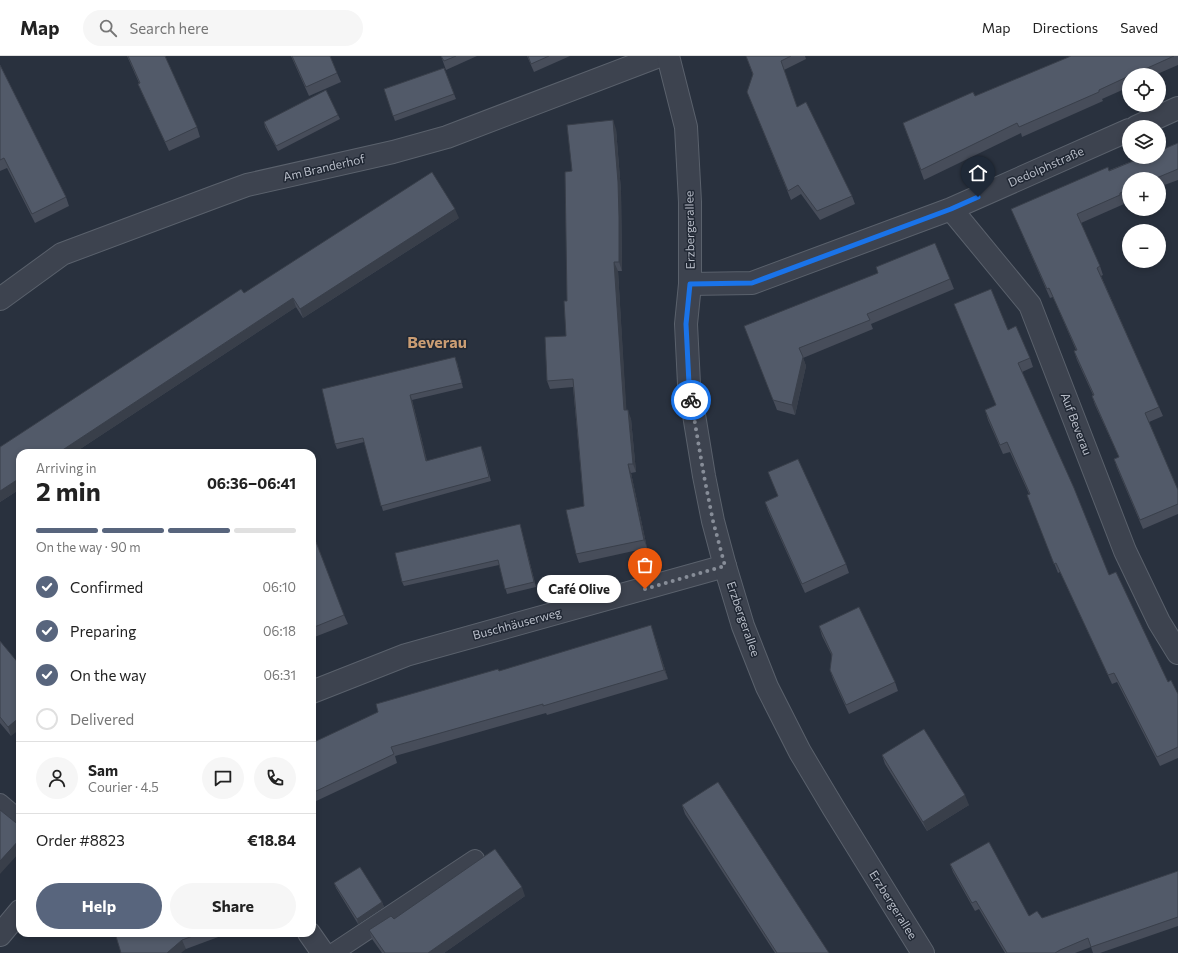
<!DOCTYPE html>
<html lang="en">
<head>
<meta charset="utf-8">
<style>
  :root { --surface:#fff; --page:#f6f6f6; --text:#222; --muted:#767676; --line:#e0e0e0; --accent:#58657d }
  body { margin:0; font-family:Commissioner,sans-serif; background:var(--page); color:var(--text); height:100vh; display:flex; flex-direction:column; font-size:15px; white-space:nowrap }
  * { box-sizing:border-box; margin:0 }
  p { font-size:13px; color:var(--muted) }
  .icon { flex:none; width:22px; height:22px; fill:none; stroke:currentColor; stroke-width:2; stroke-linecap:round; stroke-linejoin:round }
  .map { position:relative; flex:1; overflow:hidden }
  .drawer { position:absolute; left:16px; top:393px; width:300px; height:488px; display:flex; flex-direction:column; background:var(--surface); border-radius:12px; box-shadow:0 2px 6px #0003 }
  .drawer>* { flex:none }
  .tools { position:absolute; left:1122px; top:12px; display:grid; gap:8px }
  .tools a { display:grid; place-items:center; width:44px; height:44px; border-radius:50%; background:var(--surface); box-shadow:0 2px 6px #0003; font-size:20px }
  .pin { position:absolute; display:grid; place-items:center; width:34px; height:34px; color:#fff; margin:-41px -17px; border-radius:50% 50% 50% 0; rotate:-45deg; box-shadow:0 0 4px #0007 }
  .pin .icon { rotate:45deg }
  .courier { position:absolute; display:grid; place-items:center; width:40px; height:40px; margin:-20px; border:3px solid #1a73e8; border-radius:50%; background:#fff; color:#222; box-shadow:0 1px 5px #0007 }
  .bubble { position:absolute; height:28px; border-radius:14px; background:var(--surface); box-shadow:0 2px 6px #0003; font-size:13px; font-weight:700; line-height:28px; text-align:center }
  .headline em { font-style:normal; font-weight:700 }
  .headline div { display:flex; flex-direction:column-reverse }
  .headline { display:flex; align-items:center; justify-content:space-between; height:68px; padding:0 20px }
  h1 { font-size:26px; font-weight:700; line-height:30px }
  .bar { display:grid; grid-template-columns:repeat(4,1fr); gap:6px 4px; align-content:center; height:48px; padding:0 20px }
  .bar i { height:5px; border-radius:3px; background:var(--line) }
  .bar .active { background:var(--accent) }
  .bar p { grid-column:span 4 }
  .line { display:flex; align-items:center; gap:10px; padding:0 20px; border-top:1px solid var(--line) }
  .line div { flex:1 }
  .round { display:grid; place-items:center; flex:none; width:42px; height:42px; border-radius:21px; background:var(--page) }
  ol { padding:0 20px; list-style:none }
  li { display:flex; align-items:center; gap:12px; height:44px }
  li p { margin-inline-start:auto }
  li .icon { padding:4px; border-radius:50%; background:var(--accent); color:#fff; stroke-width:4 }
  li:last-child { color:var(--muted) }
  li i { width:22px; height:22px; border:2px solid var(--line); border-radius:50% }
  .primary-button { display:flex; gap:8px; margin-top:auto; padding:8px 20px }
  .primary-button a { flex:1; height:46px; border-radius:24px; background:var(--accent); color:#fff; font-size:16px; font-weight:700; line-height:46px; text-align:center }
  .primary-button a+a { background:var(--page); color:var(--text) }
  header { display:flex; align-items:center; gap:24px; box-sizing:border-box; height:56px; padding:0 20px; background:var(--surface); border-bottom:1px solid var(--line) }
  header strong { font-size:19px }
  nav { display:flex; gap:22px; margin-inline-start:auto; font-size:14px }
  .search { width:280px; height:36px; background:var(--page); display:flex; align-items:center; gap:10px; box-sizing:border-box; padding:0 14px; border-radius:22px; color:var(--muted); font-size:15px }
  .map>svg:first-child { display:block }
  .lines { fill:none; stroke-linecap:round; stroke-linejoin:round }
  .service-casing { stroke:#5a616c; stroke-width:20 }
  .minor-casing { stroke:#5a616c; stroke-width:24 }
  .tertiary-casing { stroke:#5a616c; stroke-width:24 }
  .service { stroke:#3d434f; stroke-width:18 }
  .minor { stroke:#3d434f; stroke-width:22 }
  .tertiary { stroke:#3d434f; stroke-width:22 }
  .wall { fill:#474d5a }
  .shaded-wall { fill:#393f4a }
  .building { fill:#525a69; stroke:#393f4a }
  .done { stroke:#878d98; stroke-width:4; stroke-dasharray:0 7.2 }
  .route { stroke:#1a73e8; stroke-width:5 }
  .labels { text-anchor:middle; stroke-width:3; stroke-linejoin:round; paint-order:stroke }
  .street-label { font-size:12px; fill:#b9bec9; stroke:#212834 }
  .district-label { font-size:16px; font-weight:bold; fill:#ca9d73; stroke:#212834 }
</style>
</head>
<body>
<header>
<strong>Map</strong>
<div class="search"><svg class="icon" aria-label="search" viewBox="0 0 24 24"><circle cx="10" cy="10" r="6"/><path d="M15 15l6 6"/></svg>Search here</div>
<nav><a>Map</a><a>Directions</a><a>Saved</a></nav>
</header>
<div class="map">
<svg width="1178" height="897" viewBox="0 0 1178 897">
  <rect width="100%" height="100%" fill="#29313e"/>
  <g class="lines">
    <g class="service-casing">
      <path id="service" d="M0,747L20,764
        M333,897L475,803"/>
    </g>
    <g class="minor-casing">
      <path id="minor" d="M1136,71L1178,52
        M951,153L1030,249L1125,495L1159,566L1178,597
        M690,228L752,227L951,153L1129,74
        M0,243L62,198L217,140L247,129L393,96L447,81L659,0
        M312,636L406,599L725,510
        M309,877L323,897
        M0,879L20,855"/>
    </g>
    <g class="tertiary-casing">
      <path id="tertiary" d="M668,0L686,71L690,146V228L686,268L689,328L704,420L713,465L725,510L743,570L767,631L800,696L834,753L923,897"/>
    </g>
    <use href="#service" class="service"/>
    <use href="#minor" class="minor"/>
    <use href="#tertiary" class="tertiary"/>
  </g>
  <path class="wall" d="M127,0H165L197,71L200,81L169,95L142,37L138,28L139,27Z
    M291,0H330L337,17L341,26L309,40Z
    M441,0H477L446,14Z
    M527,0H570L534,16Z
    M746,0H805L806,3L784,14L797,51L852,140L855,148L820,164L801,138L791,144L747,36L753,19Z
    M1071,0H1178V9L1155,19H1129V31L1102,43L1103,45L1022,81L1021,77L924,124L903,67L975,40Z
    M0,9L66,141L69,150L35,167L7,112L0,115Z
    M444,12L456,43L395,65L384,33Z
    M338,59L340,63L278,95L265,71L264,66Z
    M616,73L621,135L622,215H618L626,354L631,363L636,416L631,417L647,492L579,507L576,498L584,450L573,331L550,333L547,325L566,280L572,115Z
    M1178,87V124L1159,131V123H1129V143L1123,146L1124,148L1081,167L1100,210L1103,219L1101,220L1159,351L1163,360L1149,366L1178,434V458L1143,473L1117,412L1114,403L1119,401L1095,349L1092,340L1093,339L1077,304L1074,295L1076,294L1053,241L1050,242L1015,162L1011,153Z
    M459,162L303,262L296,251L74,397H20V433L0,446V391L244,237Z
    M950,223L954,233L871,268L873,273L803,302L806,310L795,359L777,354L748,280Z
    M954,248L1008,274L1030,302L1033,311L1022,316L1109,519L1168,626L1178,638V702L1160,710L1117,626L1112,628L1060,516L1058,517L1027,439L1029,438L1010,396L1003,398L988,364L985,354L996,349Z
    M457,306L463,332L412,344L427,405L483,395L491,425L383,455L364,386L337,393L335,388Z
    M768,416L846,508L849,517L805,537L768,455L765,446L778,440Z
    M520,468L536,531L507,538L499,509L404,530L402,526Z
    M312,488L344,559L348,568L312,582Z
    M819,570L895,626L898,635L849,658L833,623L830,614L832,600L822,580Z
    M654,579L668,623L547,659L546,657L395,700L397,707L312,747V687L499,615Z
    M0,585L11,680L0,667Z
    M882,699L969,749L927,775L885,708Z
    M682,749L829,897H775L685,758Z
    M950,808L1029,860L1042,862L1178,815V870L1100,897H1093L1091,891L1075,897H1005L979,853L975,855L953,816Z
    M334,827L382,846L384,851L358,868L336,832Z
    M525,840L444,897H382L372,883L369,874L394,863Z
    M115,877H229L186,893Z"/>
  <path class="shaded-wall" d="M613,64L616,73L621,135L622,215L619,206Z
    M455,153L459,162L303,262L300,253Z
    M614,206L618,215L627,363L624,354Z
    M293,242L296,251L74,397H58Z
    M803,301L806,310L795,359L792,349Z
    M410,339L412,344L428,410L426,405Z
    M628,354L631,363L636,416L633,408Z
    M628,408L631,417L647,492L644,484Z
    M20,422V433L0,446V435Z
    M520,468L521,473L536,531L534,526Z
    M651,569L654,579L668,623L664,614Z
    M20,661V673L11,680L8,671Z
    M965,739L969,749L927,775L923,766Z
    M20,783V796L0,818V805Z
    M522,831L525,840L444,897H428Z
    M382,846L384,851L358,868L357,863Z
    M182,884L186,893L181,897H167Z"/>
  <path class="building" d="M128,0H165L197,71L165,86L138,28L140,27Z
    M292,0H330L337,17L306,31Z
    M441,0H456L444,5Z
    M528,0H549L531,8Z
    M746,0H791L781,5L797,51L806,46L852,140L817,155L798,129L788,135L747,36L753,18Z
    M1071,0H1174L1132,19H1129V20L1099,34V36L1019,71L1017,67L921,114L903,67L973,36L975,40Z
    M0,9L66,141L32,158L4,102L0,104Z
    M444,12L454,38L393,60L384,33Z
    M326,34L338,59L276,90L264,66Z
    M613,64L618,126L619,161V206H614L624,354H628L633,408H628L644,484L576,498L566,454L584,450L573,323L547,325L545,281L566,280L564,245H567L565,116L572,115L567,69Z
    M1178,87V113L1154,123H1129V133L1120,137V139L1077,158L1100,210L1097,212L1159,351L1145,357L1178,434V448L1140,464L1114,403L1119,401L1092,340L1094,339L1074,295L1077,294L1049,232L1047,233L1011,153L1108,111L1109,115L1143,101H1159V95Z
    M432,116L455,153L300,253L293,242L58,397H20V422L0,435V391L241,233L244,237Z
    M935,187L950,223L867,258L870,264L799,292L803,301L792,349L773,344L744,270L878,217L876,211Z
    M991,233L1008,274L1016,270L1030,302L1018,307L1074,432L1109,519L1116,516L1168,626L1171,624L1178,638V691L1157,701L1114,617L1108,619L1056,507L1054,508L1027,439L1030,438L1007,386L1000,389L985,354L996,349L954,248Z
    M455,301L462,327L410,339L426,405L481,390L489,421L381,450L363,382L335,388L322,333Z
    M257,395L258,397H252Z
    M798,403L846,508L802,528L765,446L778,440L768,416Z
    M520,468L534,526L505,533L498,504L402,526L395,497Z
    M316,486L344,559L312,572V488Z
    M859,551L895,626L846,649L830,614L832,598L819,570Z
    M651,569L664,614L543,650V648L391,691L394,698L312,737V687L378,656L376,648L498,613L499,615Z
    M0,585L20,609V661L8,671L0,661Z
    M924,673L965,739L923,766L882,699Z
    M718,726L829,897H777L682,749Z
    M0,754L20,770V783L0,805Z
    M989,786L1029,860L1037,855L1042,862L1178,815V861L1091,891L1088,882L1060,894L1055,897H1007L976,845L972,847L950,808Z
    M495,793L522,831L428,897H385L369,874L391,860L394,863Z
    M360,811L382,846L357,863L334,827Z
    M115,877H201L182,884L167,897H121Z"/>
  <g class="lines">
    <path class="done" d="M645,533L725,510L713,465L704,420L691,344"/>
    <path class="route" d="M691,344L689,328L686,268L690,228L752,227L951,153L978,141"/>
  </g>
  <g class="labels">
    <g class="street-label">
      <text transform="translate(1046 111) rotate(-24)" y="4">Dedolphstraße</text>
      <text transform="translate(324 112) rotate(-13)" y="4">Am Branderhof</text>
      <text transform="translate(690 174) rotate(-91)" y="4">Erzbergerallee</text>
      <text transform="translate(1076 368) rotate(69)" y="4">Auf Beverau</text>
      <text transform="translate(743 563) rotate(71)" y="4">Erzbergerallee</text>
      <text transform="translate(517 568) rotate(-15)" y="4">Buschhäuserweg</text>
      <text transform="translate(893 849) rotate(58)" y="4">Erzbergerallee</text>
    </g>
    <g class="district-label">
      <text x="437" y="292">Beverau</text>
    </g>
  </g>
</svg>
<div class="tools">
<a><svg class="icon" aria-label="locate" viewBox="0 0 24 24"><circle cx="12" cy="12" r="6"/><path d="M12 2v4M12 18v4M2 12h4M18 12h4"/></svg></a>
<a><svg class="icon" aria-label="layers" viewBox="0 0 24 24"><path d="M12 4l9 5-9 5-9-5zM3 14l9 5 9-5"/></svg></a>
<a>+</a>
<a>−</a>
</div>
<div class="pin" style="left:645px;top:533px;background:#ea580c"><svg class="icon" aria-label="bag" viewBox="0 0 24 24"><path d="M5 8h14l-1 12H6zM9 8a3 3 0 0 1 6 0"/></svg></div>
<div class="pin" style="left:978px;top:141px;background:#1f2937"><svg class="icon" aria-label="home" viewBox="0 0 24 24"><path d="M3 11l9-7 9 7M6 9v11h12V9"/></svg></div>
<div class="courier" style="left:691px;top:344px"><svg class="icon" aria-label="bike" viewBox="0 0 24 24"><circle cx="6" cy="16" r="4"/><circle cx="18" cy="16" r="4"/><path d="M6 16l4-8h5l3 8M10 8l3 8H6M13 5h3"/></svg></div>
<div class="bubble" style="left:537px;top:519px;width:84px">Café Olive</div>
<section class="drawer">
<div class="headline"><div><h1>2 min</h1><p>Arriving in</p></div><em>06:36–06:41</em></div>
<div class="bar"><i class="active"></i><i class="active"></i><i class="active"></i><i></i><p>On the way · 90 m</p></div>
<ol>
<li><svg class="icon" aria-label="check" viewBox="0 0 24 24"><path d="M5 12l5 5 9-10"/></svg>Confirmed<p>06:10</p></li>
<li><svg class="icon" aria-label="check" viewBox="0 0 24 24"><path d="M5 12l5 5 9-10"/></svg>Preparing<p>06:18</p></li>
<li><svg class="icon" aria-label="check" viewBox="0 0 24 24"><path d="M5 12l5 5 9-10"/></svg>On the way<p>06:31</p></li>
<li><i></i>Delivered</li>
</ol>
<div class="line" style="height:72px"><a class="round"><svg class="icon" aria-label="person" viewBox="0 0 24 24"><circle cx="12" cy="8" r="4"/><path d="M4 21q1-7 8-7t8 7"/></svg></a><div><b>Sam</b><p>Courier · 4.5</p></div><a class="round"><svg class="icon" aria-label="chat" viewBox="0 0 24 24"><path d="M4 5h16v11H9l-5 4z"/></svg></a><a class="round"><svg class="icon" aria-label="phone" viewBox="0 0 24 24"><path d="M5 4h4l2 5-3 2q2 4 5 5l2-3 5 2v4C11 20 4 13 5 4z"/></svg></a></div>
<div class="line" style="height:52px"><div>Order #8823</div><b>€18.84</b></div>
<div class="primary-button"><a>Help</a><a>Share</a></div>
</section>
</div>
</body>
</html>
